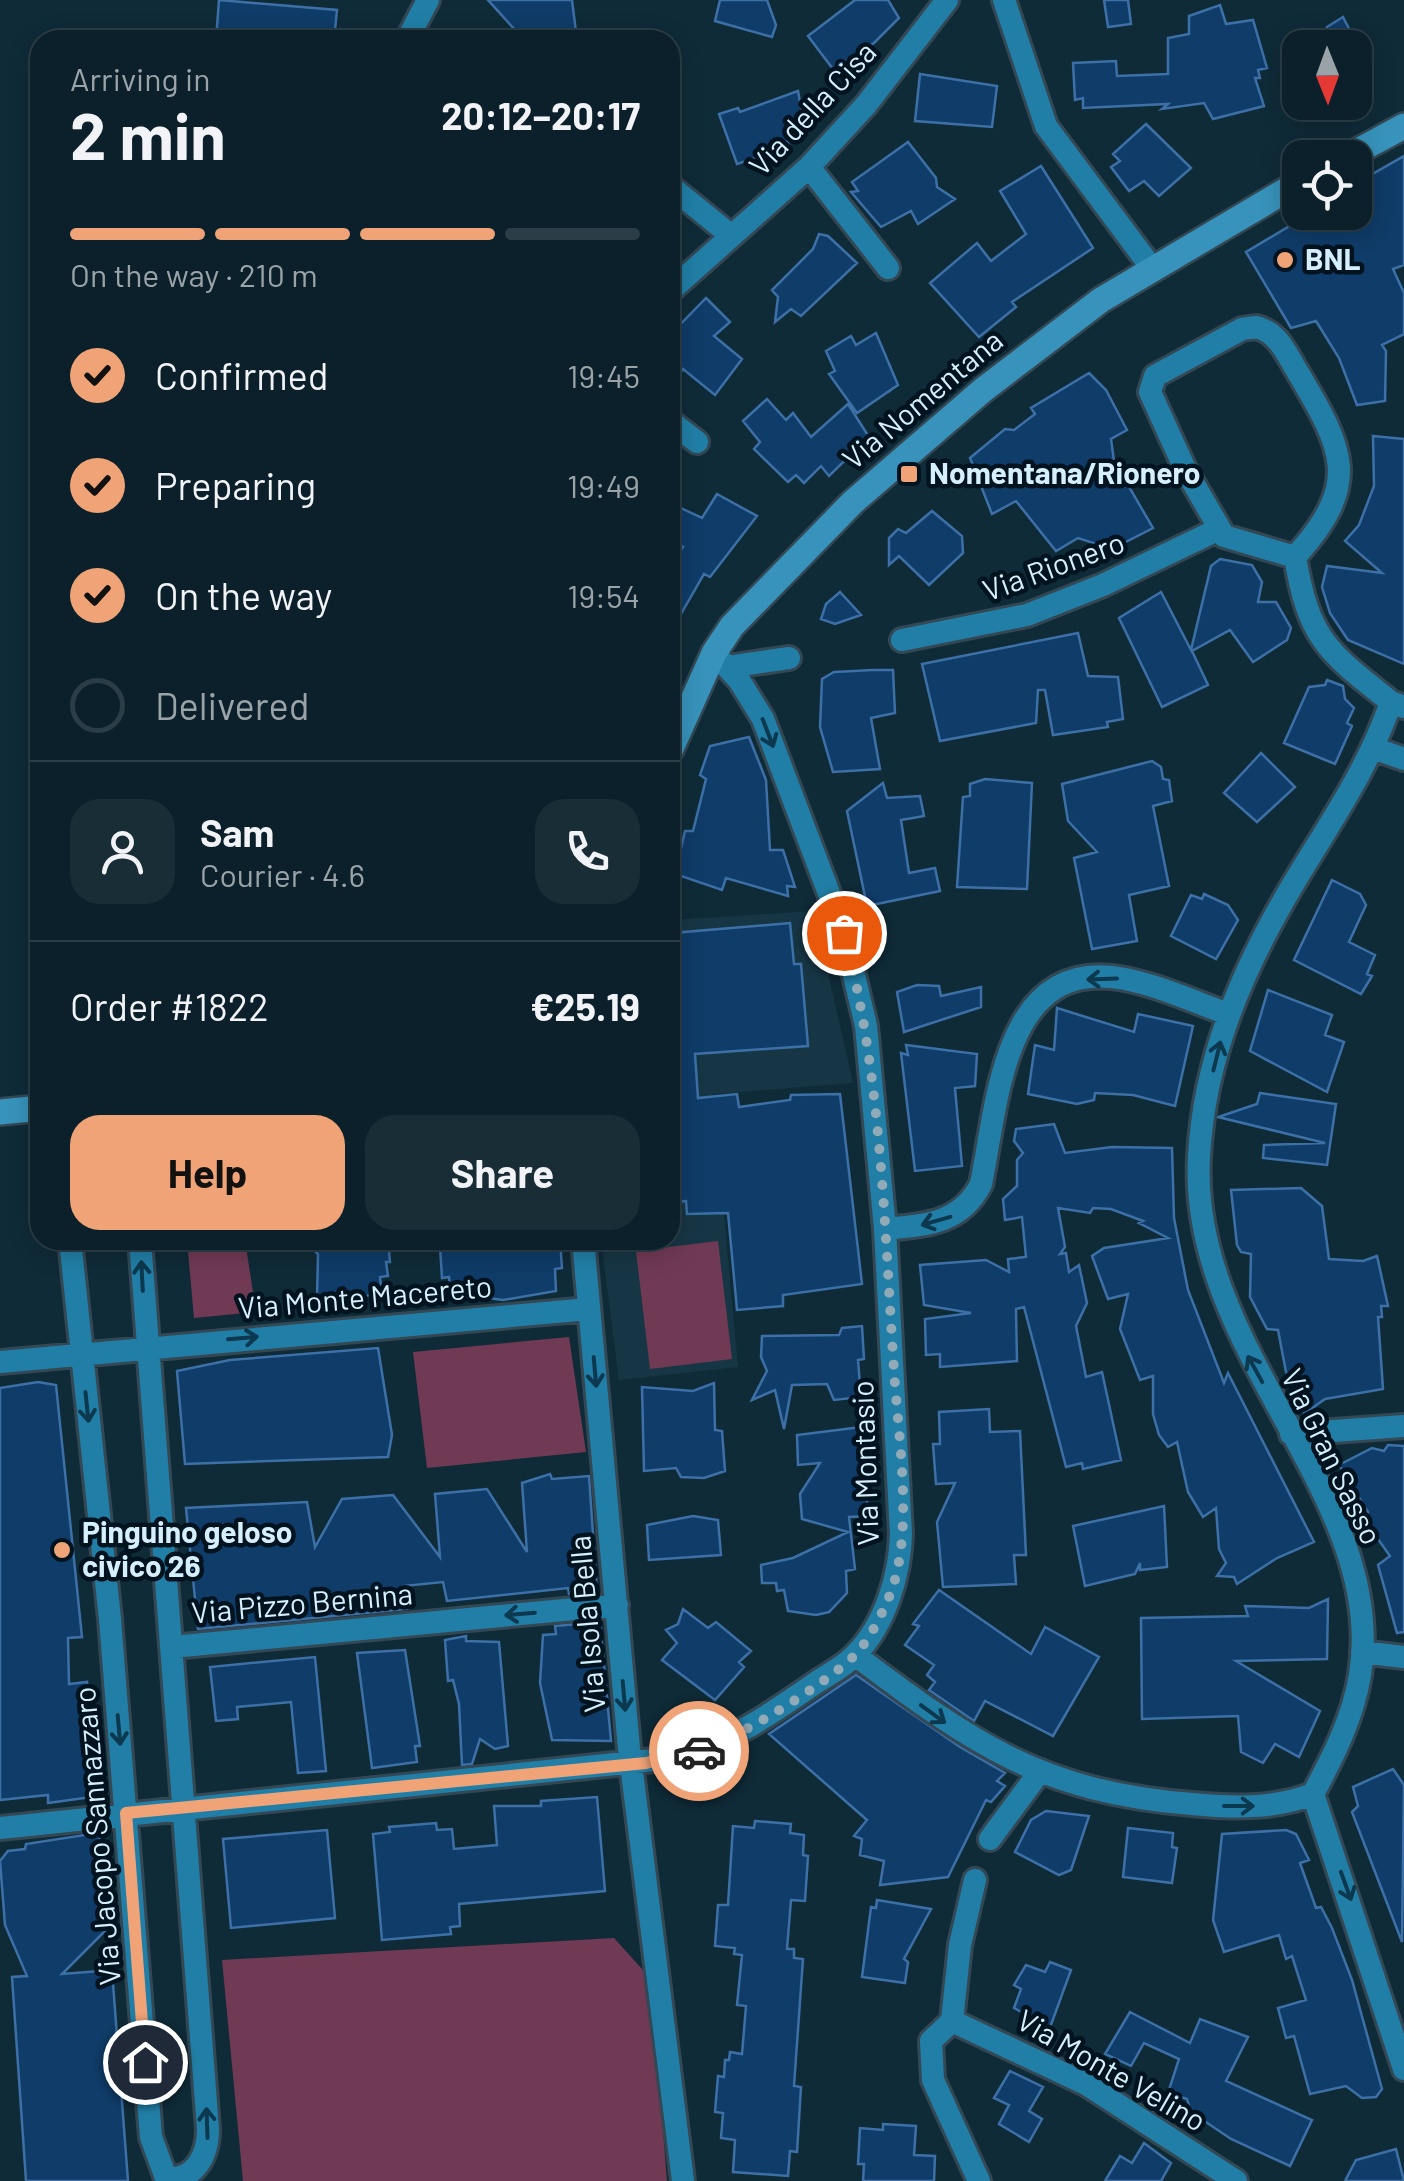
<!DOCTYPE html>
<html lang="en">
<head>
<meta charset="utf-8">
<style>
  :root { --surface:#0b202a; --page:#192d36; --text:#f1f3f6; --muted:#9aa3a8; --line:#2b3e47; --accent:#efa376 }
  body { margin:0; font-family:Barlow,sans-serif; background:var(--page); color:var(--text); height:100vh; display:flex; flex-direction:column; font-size:38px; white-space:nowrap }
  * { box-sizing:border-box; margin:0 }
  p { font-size:32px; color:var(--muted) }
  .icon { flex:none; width:55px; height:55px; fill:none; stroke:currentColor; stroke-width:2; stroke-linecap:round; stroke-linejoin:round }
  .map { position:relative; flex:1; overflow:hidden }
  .panel { position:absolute; left:30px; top:30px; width:650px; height:1220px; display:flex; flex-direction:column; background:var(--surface); border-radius:30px; box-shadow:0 5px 25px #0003,0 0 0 2px var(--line) }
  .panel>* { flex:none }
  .needle { width:65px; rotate:179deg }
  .tools { position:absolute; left:1282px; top:30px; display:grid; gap:20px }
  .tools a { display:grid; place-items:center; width:90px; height:90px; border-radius:20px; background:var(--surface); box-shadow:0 5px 25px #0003,0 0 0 2px var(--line); font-size:50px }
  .pin { position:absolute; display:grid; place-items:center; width:85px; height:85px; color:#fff; margin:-42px; border:5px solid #fff; border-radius:50%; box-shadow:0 2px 10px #0007 }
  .courier { position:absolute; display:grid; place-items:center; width:100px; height:100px; margin:-50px; border:8px solid #efa376; border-radius:50%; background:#fff; color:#222; box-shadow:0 2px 12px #0007 }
  .overview em { font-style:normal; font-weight:700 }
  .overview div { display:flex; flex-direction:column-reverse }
  .overview { display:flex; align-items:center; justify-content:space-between; height:170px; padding:0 40px }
  h1 { font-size:65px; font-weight:700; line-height:75px }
  .bar { display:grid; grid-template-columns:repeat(4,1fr); gap:15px 10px; align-content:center; height:120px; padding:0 40px }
  .bar i { height:12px; border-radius:8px; background:var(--line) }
  .bar .on { background:var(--accent) }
  .bar p { grid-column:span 4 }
  .line { display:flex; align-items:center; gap:25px; padding:0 40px; border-top:2px solid var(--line) }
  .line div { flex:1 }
  .round { display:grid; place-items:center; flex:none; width:105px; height:105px; border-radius:30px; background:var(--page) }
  ol { padding:0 40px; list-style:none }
  li { display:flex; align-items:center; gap:30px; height:110px }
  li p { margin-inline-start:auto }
  li .icon { padding:10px; border-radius:50%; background:var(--accent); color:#111; stroke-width:4 }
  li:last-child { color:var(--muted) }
  li i { width:55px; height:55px; border:5px solid var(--line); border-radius:50% }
  .primary-button { display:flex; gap:20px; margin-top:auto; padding:20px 40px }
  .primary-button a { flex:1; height:115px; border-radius:30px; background:var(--accent); color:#111; font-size:40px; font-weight:700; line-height:115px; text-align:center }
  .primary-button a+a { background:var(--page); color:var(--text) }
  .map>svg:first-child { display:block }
  .built { fill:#173645 }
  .green { fill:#703a54 }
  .building { fill:#0f3c68; stroke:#3c70a7; stroke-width:2.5 }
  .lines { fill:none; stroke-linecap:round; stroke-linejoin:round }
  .street-casing { stroke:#334854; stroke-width:28 }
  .secondary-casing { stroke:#334854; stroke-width:30 }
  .street { stroke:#217fa7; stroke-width:22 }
  .secondary { stroke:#3793bb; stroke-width:25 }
  .oneway { stroke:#0c394f }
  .done { stroke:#90aab7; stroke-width:10; stroke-dasharray:0 18 }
  .route { stroke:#efa376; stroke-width:12 }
  .poi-dot { fill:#efa376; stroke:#00131f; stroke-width:4 }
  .labels { text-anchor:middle; stroke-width:9; stroke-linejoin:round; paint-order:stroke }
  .street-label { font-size:30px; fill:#d6effc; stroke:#00131f }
  .poi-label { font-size:30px; font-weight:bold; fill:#d6effc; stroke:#00131f; text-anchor:start }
</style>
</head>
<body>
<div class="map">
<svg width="1404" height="2181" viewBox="0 0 1404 2181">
  <rect width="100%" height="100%" fill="#0f2b38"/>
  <path class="built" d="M814,911L853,1083L713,1094L738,1367L619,1380L601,1240H670V920Z"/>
  <path class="green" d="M187,1240H245L256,1312L194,1318Z
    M718,1241L732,1359L650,1369L636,1251Z
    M569,1337L586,1452L427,1468L413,1352Z
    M614,1938L651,1979L667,2181H243L222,1960Z"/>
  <path class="building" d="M219,0L337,10L334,40H216Z
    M488,0H572L577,40H524Z
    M720,0H767L776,25L772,37L715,21Z
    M855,0H888L899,18L874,43L833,69L808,36Z
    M1104,0H1128L1131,24L1108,27Z
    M1220,5L1226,24L1253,20L1267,68L1258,70L1260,78H1255L1264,106L1213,119L1204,103L1162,109L1168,104L1083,108V98L1075,100L1073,63L1116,61L1117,76L1168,74V38L1189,34V16Z
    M1343,17L1359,48H1319L1327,27Z
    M920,74L997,86L992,127L915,121Z
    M798,91L805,130L787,141L790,147L737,164L719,114L738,108L740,112Z
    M1146,124L1191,168L1159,196L1144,181L1129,191L1111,167L1120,161L1113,154Z
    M908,142L936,178L937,187L955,199L918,224L911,211L881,227L851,192L858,191L852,182Z
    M1404,156V265L1393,269L1404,293V334L1382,345L1386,351L1385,401L1357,405L1339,358L1316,321L1291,328L1246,252L1313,212H1355V184Z
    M1041,166L1093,248L1012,302L1016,307L979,337L930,283L977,243L991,261L1026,234L1000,191Z
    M819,234L828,236L857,263L801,316L791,309L775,322L778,297L772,290L813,249Z
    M706,298L730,322L714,336L742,359L715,395L683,369L670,386V335Z
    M876,333L898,385L857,413L829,374L835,371L826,351L851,336L856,345Z
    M1089,373L1106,390L1127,430L1111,439L1114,461L1153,528L1106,552L1103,546L1078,538L1056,551L1016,501L992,514L970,458L1005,429L1014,430L1035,414L1031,408Z
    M767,399L786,420L793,413L811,437L848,404L869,437L829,476L821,466L804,483L796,475L788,482L754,449L760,442L743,421Z
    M1373,436L1404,439V664L1348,640L1330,613L1322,587L1327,566L1382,573L1345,541L1359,525L1374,486Z
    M717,494L757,516L710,577L704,574L670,633V566L683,547L670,539V503L702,518Z
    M932,511L962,536L963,553L929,585L899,556L889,565V538L898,529L906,533Z
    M1220,559L1252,565L1262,582L1258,602H1276L1291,628L1287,640L1253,662L1230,630L1192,651L1208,685L1162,707L1119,618L1161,592L1191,650L1211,566Z
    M840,592L861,615L835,624L821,619L826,604Z
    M1078,633L1088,676L1118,677L1123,719L1107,722L1108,727L1053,735L1045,690H1038L1036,723L940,741L922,664Z
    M873,670H893L895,713L871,718L880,769L833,772L820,727L822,679L834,672Z
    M1327,680L1343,686L1345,699L1354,708L1347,723L1352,726L1335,764L1284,743L1309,687L1325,685Z
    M749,737L766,780L770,850H783L795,887L787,886L788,896L726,878L722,890L675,874L685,831H693L706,779L700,775L710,746Z
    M1261,753L1295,787L1257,822L1224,793Z
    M1152,761L1161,767L1163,779L1169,780L1172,801L1153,806L1169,886L1129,895L1137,941L1092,949L1074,858L1097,852L1068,821L1062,784Z
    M985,779L1032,783L1027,889L957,887L963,797L970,796V784Z
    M883,783L887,798L920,796L924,816L901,820L909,873L935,868L940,891L867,906L847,811Z
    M1332,880L1360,894L1366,905L1349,942L1375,955L1367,974L1372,976L1361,994L1294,960Z
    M1204,894L1228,905L1238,920L1216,959L1171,936L1191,895L1202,899Z
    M790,923L794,964H801L808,1046L695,1054L698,1098L737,1094L739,1107L790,1100L791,1095L840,1094L862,1284L783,1295V1306L737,1310L728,1213L687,1214L686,1201L672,1202L670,1192V1004L680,1003L673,933Z
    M917,985L939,986L941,996L981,987V1007L904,1032L897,992Z
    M1268,990L1332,1015L1325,1035L1344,1042L1327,1092L1250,1051Z
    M1057,1008L1134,1032L1138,1014L1193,1026L1175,1106L1133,1095L1095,1093L1094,1100L1077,1104L1028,1094L1035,1045L1054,1050Z
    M906,1045L977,1054L975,1086L955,1088L962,1166L915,1171L901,1053L908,1055Z
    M1260,1093L1336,1104L1327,1165L1263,1158L1264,1145L1325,1143L1218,1117L1257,1104Z
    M1054,1124L1065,1153L1112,1147L1172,1148L1174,1218L1188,1290L1224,1383L1228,1373L1314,1542L1277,1558L1237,1584L1234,1577L1217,1576L1226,1563L1219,1549L1216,1508L1203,1517L1188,1492L1177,1442L1168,1447L1159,1435L1153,1414V1376L1140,1380L1120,1329L1128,1294L1108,1299L1092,1256L1104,1248L1168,1238L1139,1223L1143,1221L1111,1209L1093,1208L1090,1213L1058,1208L1065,1247L1060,1254L1066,1253L1069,1272L1079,1265L1087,1303L1076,1326L1086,1377L1102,1372L1121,1460L1083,1469L1082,1463L1066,1467L1024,1307L1016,1309L1017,1361L940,1367V1354L926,1355L925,1319L971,1313L924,1305L920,1265L986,1260L1009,1272L1008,1259L1026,1257L1022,1217L1005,1220L1003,1199L1017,1186V1160L1023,1153L1014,1141L1016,1129Z
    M1301,1188L1322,1206L1329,1259L1363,1261L1377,1256L1388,1306H1381L1382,1317H1378L1383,1389L1325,1399L1304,1414L1301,1393L1286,1372L1278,1330L1267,1329L1250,1297L1251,1254L1241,1252L1237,1245L1231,1190Z
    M304,1240H388L390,1262H386L388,1276L380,1277L382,1295L317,1297L318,1254Z
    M446,1240H560L562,1268L555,1269L556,1291L503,1300L465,1295L464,1285L450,1286L449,1277L442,1278L440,1247H447Z
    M862,1326L864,1359L858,1360L861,1397L834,1400L827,1384L792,1385L784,1429L775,1390L752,1400L767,1371L761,1357L762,1336L839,1335L842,1328Z
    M378,1348L392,1435L388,1457L185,1464L177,1371L230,1360Z
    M38,1382L56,1385L82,1637L68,1638L69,1684L87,1682L99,1796L48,1803V1795L0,1800V1388Z
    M714,1383L715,1430L722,1431L725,1471L704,1478L681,1477L676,1468L644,1471L642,1387L693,1391Z
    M989,1409L990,1432L1020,1431L1026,1555H1014L1016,1584L943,1587L937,1522L955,1483L936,1484L933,1444H940L939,1412Z
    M862,1427L868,1516L849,1517L855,1569L846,1571L847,1593L829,1612L816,1615L788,1611L784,1590L777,1591L776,1583H762L761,1565L793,1558L848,1532L802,1519L800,1494L820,1463L798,1465L797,1435Z
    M1388,1445L1404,1446V1632L1397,1633L1378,1565L1390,1556L1366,1522L1368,1512L1339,1465L1372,1448L1384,1451Z
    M550,1474L552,1479L589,1476L597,1592L569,1594L568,1588L447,1601L443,1582L403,1586L407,1609L198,1629L186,1508L307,1502L315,1547L342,1499L393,1495L440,1557L435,1494L487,1489L527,1552L522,1483Z
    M1164,1506L1167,1567L1140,1570V1563L1135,1574L1085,1586L1073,1526Z
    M693,1516L718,1520L721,1555L649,1560L647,1525Z
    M939,1590L1031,1654L1045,1627L1099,1657L1053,1736L985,1701L974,1721L929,1690L935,1682L927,1675L934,1665L905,1645L919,1626L913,1624Z
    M1328,1599L1327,1659L1236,1661L1320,1711L1299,1757L1275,1744L1263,1763L1241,1752L1238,1716L1142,1719L1141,1618L1248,1616L1245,1606L1309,1608Z
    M683,1609L708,1628L716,1622L751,1651L739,1662L744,1667L715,1700L662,1660L677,1643L666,1630L678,1624Z
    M600,1622L611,1741L552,1740L540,1683L543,1635L556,1634L555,1626Z
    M466,1636V1641L499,1642L508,1746L495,1749L480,1739L472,1764L462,1765L459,1704L453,1680L448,1681L445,1640Z
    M405,1650L420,1746H415L417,1762L372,1768L357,1653Z
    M315,1657L326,1771L298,1773L291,1702L237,1707L238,1719L216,1721L210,1667Z
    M856,1675L960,1747L1005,1773L997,1781L1005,1786L991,1802L986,1800L948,1877L880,1885L884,1861L860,1855L862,1839L854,1836L867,1820L769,1734Z
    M1393,1769L1404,1785L1402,1942L1352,1812L1358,1806L1353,1787Z
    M597,1797L605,1891L459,1904L460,1926L450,1927L451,1934L382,1940L373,1834L390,1832L389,1827L436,1823L437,1830L452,1829L454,1849L497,1845L494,1806H541V1801Z
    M1046,1811L1089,1816L1071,1870L1059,1875L1015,1852L1031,1820Z
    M755,1821L791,1824L790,1833L804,1835L803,1855L808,1856L805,1901L791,1900L787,1949H794V1958L803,1959L794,2086L801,2087L797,2152L790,2151L788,2176L733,2172L735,2140L721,2138L723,2113L715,2112L718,2076L724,2077L725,2060H729L730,2052L742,2054L746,2006L737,2005L742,1955L734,1954L735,1948L715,1946L718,1905H728L733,1826L754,1828Z
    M1128,1828L1173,1833L1172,1847L1177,1848L1172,1883L1123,1877Z
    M327,1830L335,1918L231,1928L223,1839Z
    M1286,1830L1296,1834L1309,1860L1300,1863L1316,1908L1321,1907L1332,1928L1352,1980L1382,2089L1376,2097L1362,2098L1346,2086L1310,2094L1294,2036L1286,2038L1278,2008L1306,2000L1292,1956L1286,1959L1279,1935L1224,1952L1213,1920L1222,1834Z
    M97,1833L104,1847L101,1865L109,1927L62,1974L112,1970L128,2181H26L12,1977L27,1976L5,1925L0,1861L8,1851L25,1849L26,1844Z
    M877,1900L931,1909L904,1959L908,1962L905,1983L862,1977L871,1907L876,1908Z
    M1050,1962L1071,1970L1044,2044L1036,2020L1014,2008L1021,1989L1014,1985L1026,1965L1045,1972Z
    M1130,2012L1190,2043L1200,2019L1248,2037L1226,2081L1312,2120L1290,2166L1231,2139L1191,2112L1187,2099L1168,2093L1179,2059L1144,2043L1131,2066L1105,2054Z
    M1010,2071L1043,2087L1029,2111L1042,2119L1029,2142L999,2124L1009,2105L994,2098Z
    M883,2124L916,2126L914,2155L935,2156L934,2181H863L864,2164H858L860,2128L883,2130Z
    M1144,2143L1171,2163L1161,2181H1105L1120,2156L1132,2163Z
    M1396,2149L1404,2181H1345L1356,2160Z"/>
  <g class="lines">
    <g class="street-casing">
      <path id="street" d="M1004,0L1046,126L1151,267
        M407,40L428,0
        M809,167L888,268
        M670,186L729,234
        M670,291L809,167L866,105L947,0
        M1256,327C1278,332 1286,353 1297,371C1344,450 1362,483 1295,557L1224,536L1185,469L1150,392L1155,376L1242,329Z
        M670,421L697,442
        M1295,557C1309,640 1328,652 1391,702L1404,707
        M902,640L1027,615L1103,585L1219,529
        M728,667L789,658
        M1376,749L1404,759
        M885,1229C925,1225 961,1224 981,1184C998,1102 1003,955 1125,979C1160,986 1195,1002 1228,1014
        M70,1240L110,1619L151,2137L166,2178C196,2181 208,2154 208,2129L140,1240
        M583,1240L629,1748L683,2181
        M0,1362L589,1309
        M1291,1434L1404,1426
        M172,1647L617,1605
        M1362,1652L1404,1657
        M855,1655C972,1743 1041,1792 1192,1804C1233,1808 1274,1809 1313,1794C1333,1757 1353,1718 1360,1675C1389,1496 1188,1352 1199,1157C1204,1057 1244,966 1295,881C1330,823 1369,767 1391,702
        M1313,1794L1404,2069
        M0,1828L673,1758C728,1744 771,1714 817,1682C829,1674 845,1666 855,1655C885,1625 900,1575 901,1534L885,1229L866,1026L844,933L763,719L739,680L714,653
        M990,1839L1038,1774
        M952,2021L1086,2084L1236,2181
        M952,2021L931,2041L933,2080L979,2181
        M952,2021L960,1945L975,1880"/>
    </g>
    <g class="secondary-casing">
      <path id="secondary" d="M1345,158L1404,126
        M670,751L714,653L732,626L853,502L983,390L1101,300L1300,182
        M0,1112L40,1108"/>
    </g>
    <use href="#street" class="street"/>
    <use href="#secondary" class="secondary"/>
  </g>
  <defs><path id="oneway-shaft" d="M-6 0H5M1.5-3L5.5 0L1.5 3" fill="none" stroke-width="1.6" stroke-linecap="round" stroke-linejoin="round" transform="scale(2.5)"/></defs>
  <g class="oneway">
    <use href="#oneway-shaft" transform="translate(768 733) rotate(69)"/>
    <use href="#oneway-shaft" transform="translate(1102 979) rotate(178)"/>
    <use href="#oneway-shaft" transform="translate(1217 1056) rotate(-76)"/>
    <use href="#oneway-shaft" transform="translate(936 1221) rotate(164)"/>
    <use href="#oneway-shaft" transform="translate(142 1276) rotate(-93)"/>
    <use href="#oneway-shaft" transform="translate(243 1338) rotate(-5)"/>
    <use href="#oneway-shaft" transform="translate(1255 1369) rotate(-119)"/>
    <use href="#oneway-shaft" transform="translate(595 1372) rotate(85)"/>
    <use href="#oneway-shaft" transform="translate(87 1407) rotate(84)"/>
    <use href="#oneway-shaft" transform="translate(520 1614) rotate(175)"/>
    <use href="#oneway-shaft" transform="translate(624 1696) rotate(85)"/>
    <use href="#oneway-shaft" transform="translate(933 1714) rotate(36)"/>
    <use href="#oneway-shaft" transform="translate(119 1730) rotate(85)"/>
    <use href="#oneway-shaft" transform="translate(1239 1806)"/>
    <use href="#oneway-shaft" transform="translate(1346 1886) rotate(70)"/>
    <use href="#oneway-shaft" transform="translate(207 2123) rotate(-92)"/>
  </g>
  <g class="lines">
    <path class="done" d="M699,1751C740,1737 823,1686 854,1656C869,1641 881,1616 889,1597C915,1535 898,1437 894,1370C884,1224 882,1076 844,933"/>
    <path class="route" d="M145,2062L126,1813L646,1763L699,1751"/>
  </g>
  <g class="poi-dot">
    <circle cx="1285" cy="260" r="10"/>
    <rect x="899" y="464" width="20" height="20" rx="5"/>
    <circle cx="62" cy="1550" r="10"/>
  </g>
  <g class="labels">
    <g class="street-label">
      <text transform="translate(813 109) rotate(-47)" y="10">Via della Cisa</text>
      <text transform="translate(923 400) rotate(-40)" y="10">Via Nomentana</text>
      <text transform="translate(1054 567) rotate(-20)" y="10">Via Rionero</text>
      <text transform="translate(365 1298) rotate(-5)" y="10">Via Monte Macereto</text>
      <text transform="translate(1331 1457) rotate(64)" y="10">Via Gran Sasso</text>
      <text transform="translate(866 1463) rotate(-92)" y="10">Via Montasio</text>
      <text transform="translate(302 1604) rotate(-5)" y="10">Via Pizzo Bernina</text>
      <text transform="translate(588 1624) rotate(-95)" y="10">Via Isola Bella</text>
      <text transform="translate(98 1836) rotate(-95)" y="10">Via Jacopo Sannazzaro</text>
      <text transform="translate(1111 2071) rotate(30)" y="10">Via Monte Velino</text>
    </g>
    <g class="poi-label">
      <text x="1305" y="270">BNL</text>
      <text x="929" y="484">Nomentana/Rionero</text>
      <text x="82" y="1543">Pinguino geloso<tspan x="82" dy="34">civico 26</tspan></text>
    </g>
  </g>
</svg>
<div class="tools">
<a><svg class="needle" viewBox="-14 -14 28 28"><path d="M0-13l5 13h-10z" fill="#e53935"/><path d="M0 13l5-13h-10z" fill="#9aa3a8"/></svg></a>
<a><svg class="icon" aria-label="locate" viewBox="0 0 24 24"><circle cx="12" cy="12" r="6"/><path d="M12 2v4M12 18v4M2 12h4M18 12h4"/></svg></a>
</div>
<div class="pin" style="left:844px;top:933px;background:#ea580c"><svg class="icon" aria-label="bag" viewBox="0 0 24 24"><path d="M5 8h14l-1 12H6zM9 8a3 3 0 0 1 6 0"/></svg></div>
<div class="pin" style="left:145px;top:2062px;background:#1f2937"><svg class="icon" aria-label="home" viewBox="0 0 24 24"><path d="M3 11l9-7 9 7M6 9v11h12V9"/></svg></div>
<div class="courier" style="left:699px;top:1751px"><svg class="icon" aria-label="car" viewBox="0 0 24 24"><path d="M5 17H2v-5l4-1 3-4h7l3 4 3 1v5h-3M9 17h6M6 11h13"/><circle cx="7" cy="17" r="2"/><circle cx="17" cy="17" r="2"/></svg></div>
<section class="panel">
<div class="overview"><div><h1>2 min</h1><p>Arriving in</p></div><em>20:12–20:17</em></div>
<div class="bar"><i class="on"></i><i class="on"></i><i class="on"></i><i></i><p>On the way · 210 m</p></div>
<ol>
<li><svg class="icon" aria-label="check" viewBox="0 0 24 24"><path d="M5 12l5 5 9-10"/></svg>Confirmed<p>19:45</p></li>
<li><svg class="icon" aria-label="check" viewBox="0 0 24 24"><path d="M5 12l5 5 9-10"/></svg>Preparing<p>19:49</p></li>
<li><svg class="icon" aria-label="check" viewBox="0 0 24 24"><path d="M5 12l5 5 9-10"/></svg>On the way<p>19:54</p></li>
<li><i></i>Delivered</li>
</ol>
<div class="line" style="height:180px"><a class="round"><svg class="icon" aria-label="person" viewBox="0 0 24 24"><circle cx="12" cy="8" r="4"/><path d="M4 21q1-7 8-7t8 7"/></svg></a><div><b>Sam</b><p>Courier · 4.6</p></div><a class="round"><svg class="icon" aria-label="phone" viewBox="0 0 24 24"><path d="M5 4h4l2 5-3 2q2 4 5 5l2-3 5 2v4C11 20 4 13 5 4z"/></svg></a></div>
<div class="line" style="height:130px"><div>Order #1822</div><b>€25.19</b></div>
<div class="primary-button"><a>Help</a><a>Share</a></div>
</section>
</div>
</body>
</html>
